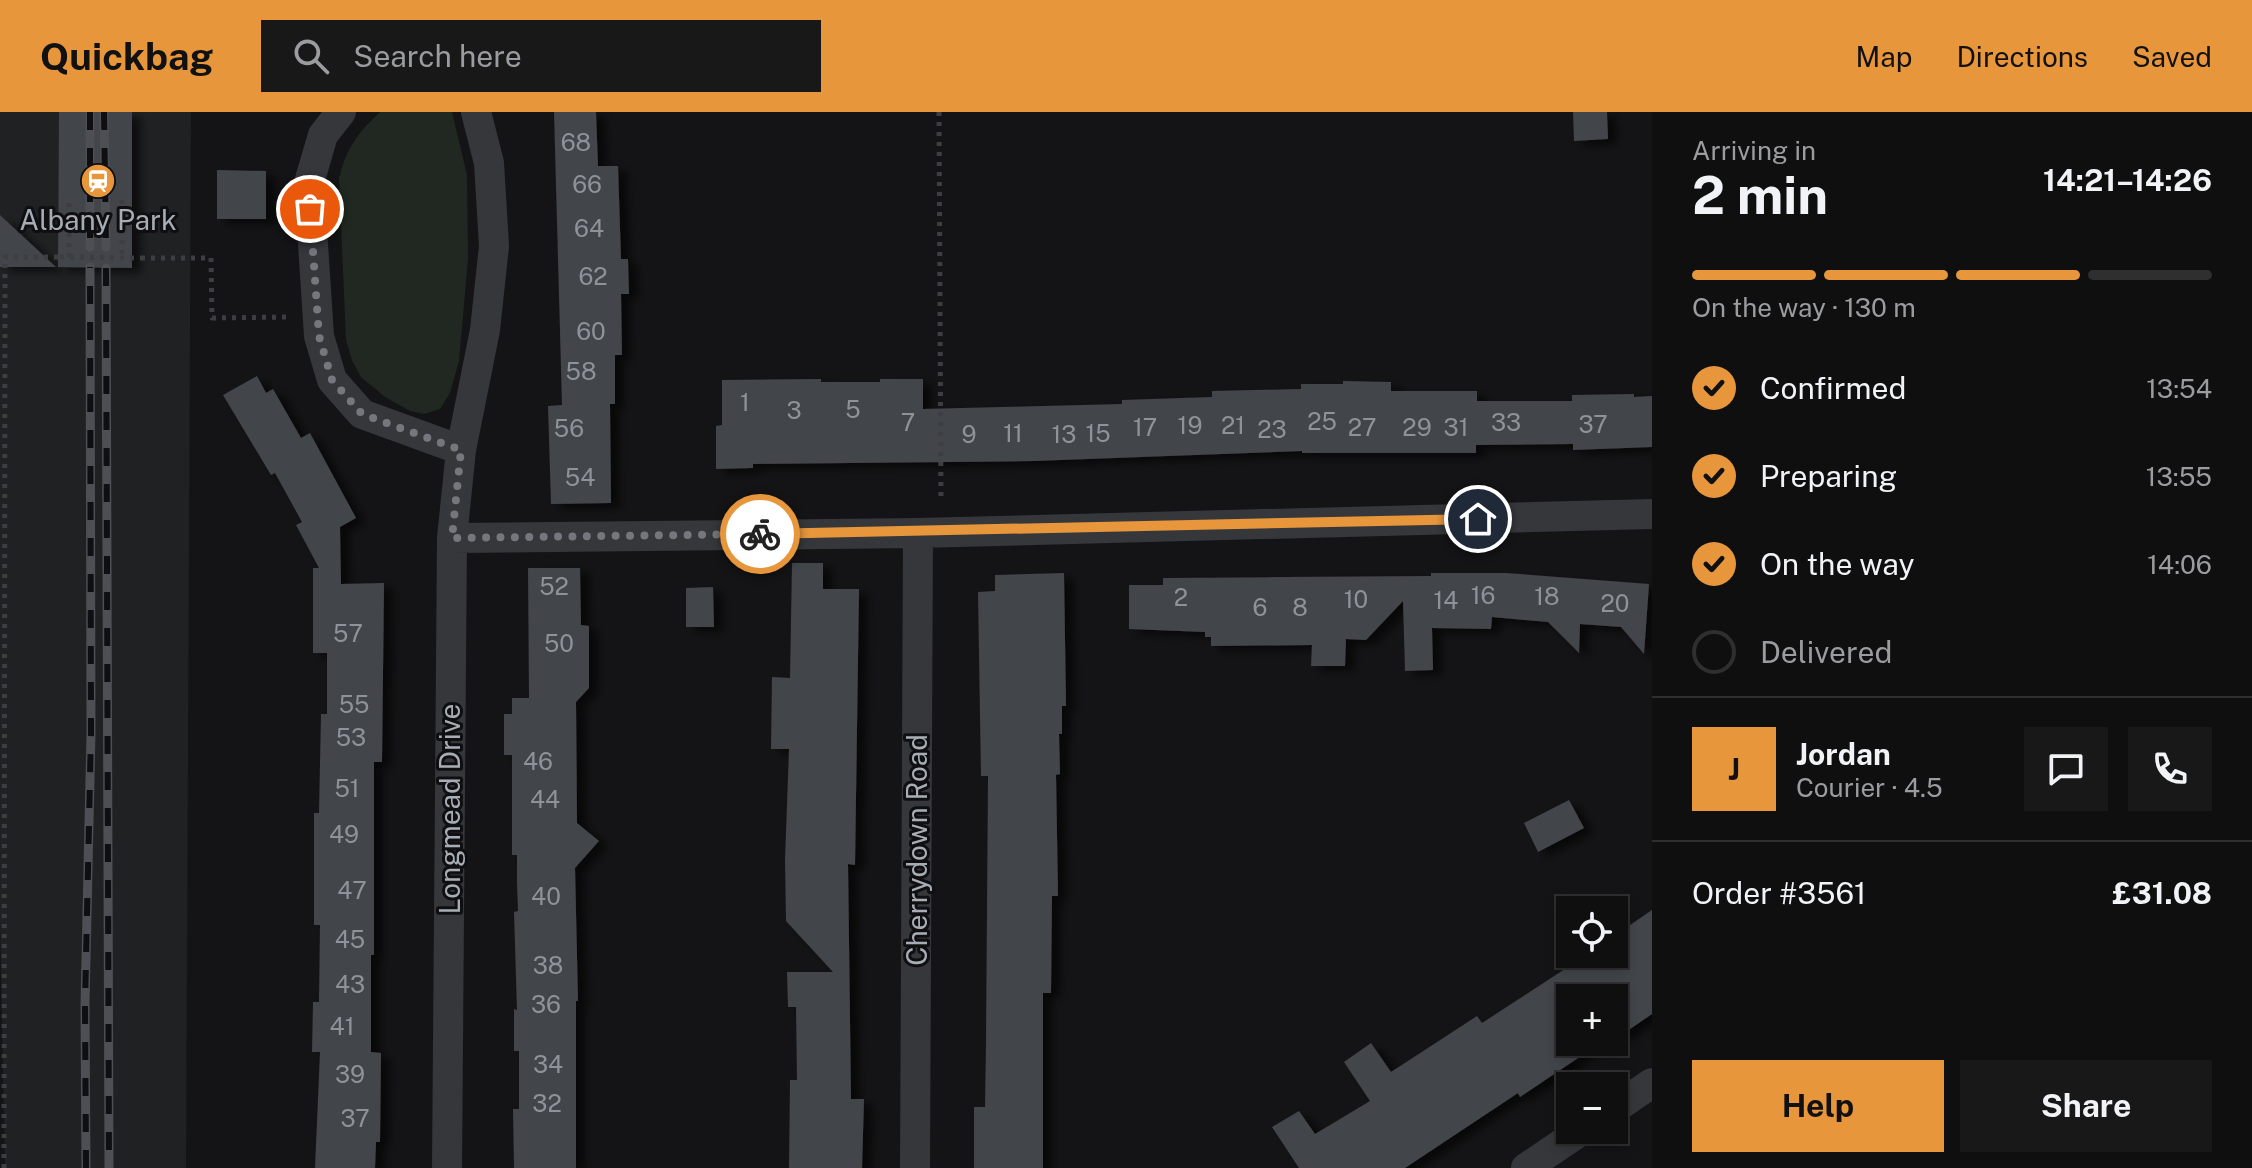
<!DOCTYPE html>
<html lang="en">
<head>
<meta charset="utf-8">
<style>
  :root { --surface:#0f0f10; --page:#181819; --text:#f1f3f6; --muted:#9b9c9f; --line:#2f2f30; --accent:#e7963b }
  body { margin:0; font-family:"Public Sans",sans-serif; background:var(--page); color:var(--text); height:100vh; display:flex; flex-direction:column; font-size:30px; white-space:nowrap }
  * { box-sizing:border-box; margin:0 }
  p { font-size:26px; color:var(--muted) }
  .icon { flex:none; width:44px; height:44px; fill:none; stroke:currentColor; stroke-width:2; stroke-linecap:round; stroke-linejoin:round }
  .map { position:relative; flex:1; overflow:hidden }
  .drawer { display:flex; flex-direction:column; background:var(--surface); width:600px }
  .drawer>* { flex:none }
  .buttons { position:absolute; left:1556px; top:784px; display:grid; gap:16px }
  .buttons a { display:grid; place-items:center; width:72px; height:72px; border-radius:0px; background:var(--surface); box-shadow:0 4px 12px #0003,0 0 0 2px var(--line); font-size:40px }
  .pin { position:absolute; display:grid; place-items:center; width:68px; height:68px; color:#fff; margin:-34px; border:4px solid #fff; border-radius:50%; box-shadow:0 2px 8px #0007 }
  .courier { position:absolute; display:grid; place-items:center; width:80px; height:80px; margin:-40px; border:6px solid #e7963b; border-radius:50%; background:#fff; color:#222; box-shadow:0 2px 10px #0007 }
  .head em { font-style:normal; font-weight:700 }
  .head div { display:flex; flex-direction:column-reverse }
  .head { display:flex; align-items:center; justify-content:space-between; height:136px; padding:0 40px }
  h1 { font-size:52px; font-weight:700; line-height:60px }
  .bar { display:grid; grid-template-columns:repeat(4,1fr); gap:12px 8px; align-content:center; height:96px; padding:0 40px }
  .bar i { height:10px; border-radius:6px; background:var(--line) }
  .bar .selected { background:var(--accent) }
  .bar p { grid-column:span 4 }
  .line { display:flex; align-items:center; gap:20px; padding:0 40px; border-top:2px solid var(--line) }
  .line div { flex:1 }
  .round { display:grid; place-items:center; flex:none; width:84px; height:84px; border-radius:0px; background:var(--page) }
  ol { padding:0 40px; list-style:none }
  li { display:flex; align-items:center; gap:24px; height:88px }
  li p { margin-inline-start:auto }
  li .icon { padding:8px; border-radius:50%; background:var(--accent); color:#111; stroke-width:4 }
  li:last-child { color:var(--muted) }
  li i { width:44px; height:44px; border:4px solid var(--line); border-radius:50% }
  .button { display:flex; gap:16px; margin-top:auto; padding:16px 40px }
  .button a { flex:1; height:92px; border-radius:0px; background:var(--accent); color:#111; font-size:32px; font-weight:700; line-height:92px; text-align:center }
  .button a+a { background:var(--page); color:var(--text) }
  header { display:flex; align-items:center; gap:48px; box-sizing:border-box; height:112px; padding:0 40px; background:var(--accent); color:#111 }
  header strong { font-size:38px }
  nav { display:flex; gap:44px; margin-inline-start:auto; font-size:28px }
  .search { width:560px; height:72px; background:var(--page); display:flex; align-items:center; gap:20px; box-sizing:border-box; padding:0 28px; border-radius:0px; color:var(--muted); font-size:30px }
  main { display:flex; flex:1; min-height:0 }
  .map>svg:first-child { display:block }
  .built { fill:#202123 }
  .green { fill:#212821 }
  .building { fill:#434549; filter:url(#shadow) }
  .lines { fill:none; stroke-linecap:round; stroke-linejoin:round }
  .path { stroke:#3c3e42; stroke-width:5; stroke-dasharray:4 6; stroke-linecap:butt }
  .street { stroke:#35373b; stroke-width:30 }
  .rail-casing { stroke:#4d4f54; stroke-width:9 }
  .rail { stroke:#0f0f11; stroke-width:6; stroke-dasharray:18; stroke-linecap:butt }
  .path-bridge { stroke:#3c3e42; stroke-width:5; stroke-dasharray:4 6; stroke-linecap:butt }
  .done { stroke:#74777d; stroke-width:8; stroke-dasharray:0 14.4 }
  .route { stroke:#e7963b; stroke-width:10 }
  .labels { text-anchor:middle; stroke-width:6; stroke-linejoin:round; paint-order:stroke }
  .number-label { font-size:24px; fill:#8e939a }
  .poi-label { font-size:28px; fill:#a7adb5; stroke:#0f0f11 }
  .street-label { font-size:28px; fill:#a7adb5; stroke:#0f0f11 }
</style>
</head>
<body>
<header>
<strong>Quickbag</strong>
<div class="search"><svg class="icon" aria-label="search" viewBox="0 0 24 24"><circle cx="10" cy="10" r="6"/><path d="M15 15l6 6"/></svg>Search here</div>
<nav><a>Map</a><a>Directions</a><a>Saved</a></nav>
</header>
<main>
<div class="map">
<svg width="1652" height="1056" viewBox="0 0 1652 1056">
  <defs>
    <filter id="shadow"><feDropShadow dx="9" dy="5" stdDeviation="4" flood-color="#0009"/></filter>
  </defs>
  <rect width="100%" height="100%" fill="#141416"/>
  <path class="built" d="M0,0H191L186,1056H5L0,806Z"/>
  <path class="green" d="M380,0H452L467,63L468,147L459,249L450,281L440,297L424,302L410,299L385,285L361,265L352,248L346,228L339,66C347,35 357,22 380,0Z"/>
  <path class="building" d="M59,0H132V156L58,155Z
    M554,0H596L598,54H618L621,147H628L629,182H621L622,243H615V292H610L611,391L551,392L548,294L562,293Z
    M1573,0H1607L1608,27L1574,29Z
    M217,58L266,59V107H217Z
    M0,103L56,155H0Z
    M257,264L266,281L273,277L301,326L310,321L356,406L340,415L341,472L384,471L382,650H374V843H371V940L381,941L380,1030H376L375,1056H315L320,940H312L313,890H319L320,813H314V701H319L321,602H327V541H313V456H319L296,413L302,410L275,361L271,363L223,283Z
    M821,267V270H880V267H923V297L1122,292V288L1212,285V279L1301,277V272H1343V269L1391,270V279H1477V289H1572V283L1634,282V285L1652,284V335L1573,338V332L1476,333V341H1302V339L1034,349L753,352V356L716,357V314L722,313V268Z
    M792,451H823V477H859L855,753L848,752L851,987H864L862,1056H789L790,968H797L796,895H788L787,860H833L786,809L785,748L789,637H771L772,565L790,566Z
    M528,456H580L581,513L589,514V576L576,590L577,711L599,729L575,756L578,889H576V1056H514L513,997H519V939H514V897L517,898L514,800L518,799L517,771V743H512V643H504V602H512V586H529Z
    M1064,461L1066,594H1062V622H1059L1060,662L1056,663L1058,784H1052L1051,881H1043V1056H974V995H985L986,930L988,664H981L978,480L995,479V463Z
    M1431,461H1506L1649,472L1644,542L1621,515L1580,512L1579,541L1548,510L1492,505L1491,517L1432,516L1433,558L1405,559L1403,489L1366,528L1346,527L1345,554H1311L1312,533L1211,534V525H1205V520L1129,517V473H1163V466L1431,464Z
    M713,475L714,515H686V476Z
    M1569,688L1584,716L1538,740L1524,711Z
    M1652,798V902L1614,928V886H1570V930H1602L1520,985L1518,981L1405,1056H1299L1272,1015L1299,999L1315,1022L1370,989L1344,950L1371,931L1391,960L1477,904L1482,911L1588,842H1614V824Z"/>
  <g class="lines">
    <path class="path" d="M939,0L941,390
      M122,88V146
      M69,145V87
      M141,146H211L212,206L288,205
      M4,1056L5,145H60"/>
    <path class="street" d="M341,0L323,23L309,71L319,224L332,268L362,302L461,338
      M452,426L918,421L1652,402
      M1614,997L1652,971
      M447,1056L452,426L461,338L485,218L494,134L489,51L476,0
      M915,1056L918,421
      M1526,1056L1582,1018"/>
    <g class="rail-casing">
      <path id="rail" d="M90,0V135
        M104,0L106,135
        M106,156L109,1056
        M86,1056L85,893L91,621L90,155"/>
    </g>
    <use href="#rail" class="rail"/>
    <path class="path-bridge" d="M60,145L141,146"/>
  </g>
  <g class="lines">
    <path class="done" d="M310,97L319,224L332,268L362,302L461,338L452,426L760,422"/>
    <path class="route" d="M760,422L1478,407"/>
  </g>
  <defs>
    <g id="station-disc" transform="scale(1.8)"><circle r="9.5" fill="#e7963b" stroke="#0f0f11"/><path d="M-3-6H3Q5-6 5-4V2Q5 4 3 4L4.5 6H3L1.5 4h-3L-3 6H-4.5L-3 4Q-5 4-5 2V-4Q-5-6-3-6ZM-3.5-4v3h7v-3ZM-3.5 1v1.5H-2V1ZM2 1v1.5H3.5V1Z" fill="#fff"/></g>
  </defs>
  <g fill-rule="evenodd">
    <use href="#station-disc" x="98" y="69"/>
  </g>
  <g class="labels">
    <g class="number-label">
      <text x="576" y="39">68</text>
      <text x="587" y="81">66</text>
      <text x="589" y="125">64</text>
      <text x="593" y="173">62</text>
      <text x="591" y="228">60</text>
      <text x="581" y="268">58</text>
      <text x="745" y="299">1</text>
      <text x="853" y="306">5</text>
      <text x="794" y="307">3</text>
      <text x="1322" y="318">25</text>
      <text x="908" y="319">7</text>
      <text x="1506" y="319">33</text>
      <text x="1593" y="321">37</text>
      <text x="1190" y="322">19</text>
      <text x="1233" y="322">21</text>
      <text x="1145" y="324">17</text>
      <text x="1362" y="324">27</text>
      <text x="1417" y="324">29</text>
      <text x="1456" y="324">31</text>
      <text x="569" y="325">56</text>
      <text x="1272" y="326">23</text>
      <text x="1013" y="330">11</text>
      <text x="1098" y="330">15</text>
      <text x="969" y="331">9</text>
      <text x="1064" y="331">13</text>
      <text x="580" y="374">54</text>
      <text x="554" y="483">52</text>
      <text x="1483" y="492">16</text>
      <text x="1547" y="493">18</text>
      <text x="1181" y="494">2</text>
      <text x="1356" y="496">10</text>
      <text x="1446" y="497">14</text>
      <text x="1615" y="500">20</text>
      <text x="1260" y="504">6</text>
      <text x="1300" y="504">8</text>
      <text x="348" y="530">57</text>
      <text x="559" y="540">50</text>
      <text x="354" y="601">55</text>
      <text x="351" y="634">53</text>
      <text x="538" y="658">46</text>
      <text x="347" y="685">51</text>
      <text x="545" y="696">44</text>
      <text x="344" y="731">49</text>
      <text x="352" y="787">47</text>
      <text x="546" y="793">40</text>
      <text x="350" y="836">45</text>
      <text x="548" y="862">38</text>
      <text x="350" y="881">43</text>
      <text x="546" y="901">36</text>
      <text x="342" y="923">41</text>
      <text x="548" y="961">34</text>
      <text x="350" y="971">39</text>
      <text x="547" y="1000">32</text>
      <text x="355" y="1015">37</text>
    </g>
    <g class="poi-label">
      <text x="98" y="118">Albany Park</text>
    </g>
    <g class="street-label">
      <text transform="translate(450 697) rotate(-90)" y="10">Longmead Drive</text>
      <text transform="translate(917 738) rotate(-90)" y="10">Cherrydown Road</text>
    </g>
  </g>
</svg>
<div class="buttons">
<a><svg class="icon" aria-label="locate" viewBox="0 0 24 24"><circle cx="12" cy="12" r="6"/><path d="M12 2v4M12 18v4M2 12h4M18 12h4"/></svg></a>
<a>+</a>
<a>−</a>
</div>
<div class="pin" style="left:310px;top:97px;background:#ea580c"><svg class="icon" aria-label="bag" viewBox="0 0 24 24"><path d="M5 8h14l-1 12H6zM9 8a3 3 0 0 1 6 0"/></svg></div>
<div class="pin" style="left:1478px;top:407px;background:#1f2937"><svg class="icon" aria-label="home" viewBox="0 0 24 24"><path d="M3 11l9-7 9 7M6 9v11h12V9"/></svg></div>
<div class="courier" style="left:760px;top:422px"><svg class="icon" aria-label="bike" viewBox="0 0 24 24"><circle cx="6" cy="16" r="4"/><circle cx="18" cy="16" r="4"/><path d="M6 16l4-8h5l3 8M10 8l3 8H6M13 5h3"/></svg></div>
</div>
<section class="drawer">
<div class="head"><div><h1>2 min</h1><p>Arriving in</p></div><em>14:21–14:26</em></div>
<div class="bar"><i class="selected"></i><i class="selected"></i><i class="selected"></i><i></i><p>On the way · 130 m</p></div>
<ol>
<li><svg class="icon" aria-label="check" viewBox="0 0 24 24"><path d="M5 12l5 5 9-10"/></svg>Confirmed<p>13:54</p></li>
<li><svg class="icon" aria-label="check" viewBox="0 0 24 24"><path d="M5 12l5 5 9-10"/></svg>Preparing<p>13:55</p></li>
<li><svg class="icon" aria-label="check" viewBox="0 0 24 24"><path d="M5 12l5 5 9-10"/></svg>On the way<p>14:06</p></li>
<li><i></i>Delivered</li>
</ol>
<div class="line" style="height:144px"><b class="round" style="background:var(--accent);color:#111">J</b><div><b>Jordan</b><p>Courier · 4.5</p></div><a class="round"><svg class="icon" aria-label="chat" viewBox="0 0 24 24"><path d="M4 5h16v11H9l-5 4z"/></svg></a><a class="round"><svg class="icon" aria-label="phone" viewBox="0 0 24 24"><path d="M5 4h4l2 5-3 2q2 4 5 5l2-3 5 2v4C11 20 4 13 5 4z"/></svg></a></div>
<div class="line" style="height:104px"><div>Order #3561</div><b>£31.08</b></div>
<div class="button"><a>Help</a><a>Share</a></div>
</section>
</main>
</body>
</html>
